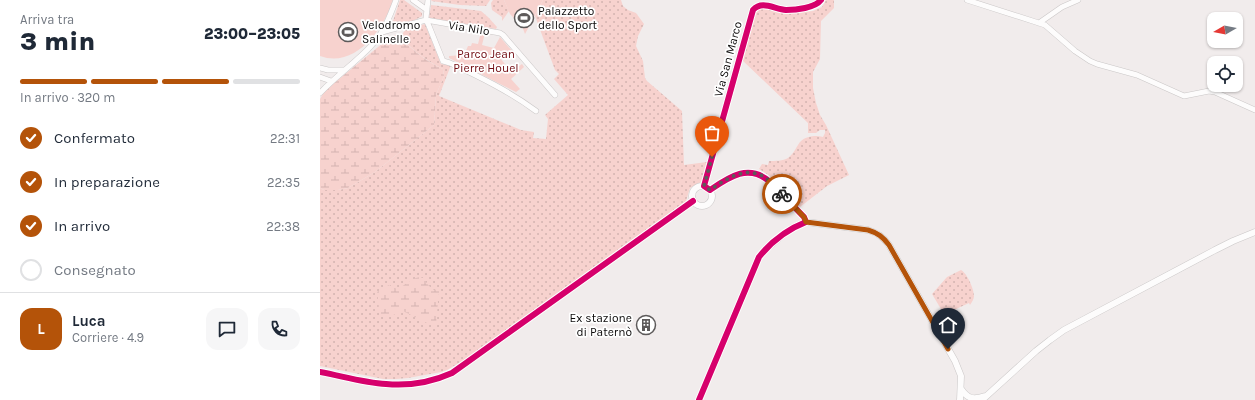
<!DOCTYPE html>
<html lang="it">
<head>
<meta charset="utf-8">
<style>
  :root { --surface:#fff; --page:#f6f6f7; --text:#1f2937; --muted:#747a83; --line:#e0e1e3; --accent:#b45309 }
  body { margin:0; font-family:Karla,sans-serif; background:var(--page); color:var(--text); height:100vh; display:flex; flex-direction:column; font-size:15px; white-space:nowrap }
  * { box-sizing:border-box; margin:0 }
  p { font-size:13px; color:var(--muted) }
  .icon { flex:none; width:22px; height:22px; fill:none; stroke:currentColor; stroke-width:2; stroke-linecap:round; stroke-linejoin:round }
  .map { position:relative; flex:1; overflow:hidden }
  .side { display:flex; flex-direction:column; background:var(--surface); width:320px }
  .side>* { flex:none }
  .needle { width:26px; rotate:261deg }
  .buttons { position:absolute; left:887px; top:12px; display:grid; gap:8px }
  .buttons a { display:grid; place-items:center; width:36px; height:36px; border-radius:8px; background:var(--surface); box-shadow:0 1px 3px #0004; font-size:20px }
  .pin { position:absolute; display:grid; place-items:center; width:34px; height:34px; color:#fff; margin:-41px -17px; border-radius:50% 50% 50% 0; rotate:-45deg; box-shadow:0 0 4px #0007 }
  .pin .icon { rotate:45deg }
  .courier { position:absolute; display:grid; place-items:center; width:40px; height:40px; margin:-20px; border:3px solid #b45309; border-radius:50%; background:#fff; color:#222; box-shadow:0 1px 5px #0007 }
  .headline em { font-style:normal; font-weight:800 }
  .headline div { display:flex; flex-direction:column-reverse }
  .headline { display:flex; align-items:center; justify-content:space-between; height:68px; padding:0 20px }
  h1 { font-size:26px; font-weight:800; line-height:30px }
  .bar { display:grid; grid-template-columns:repeat(4,1fr); gap:6px 4px; align-content:center; height:48px; padding:0 20px }
  .bar i { height:5px; border-radius:3px; background:var(--line) }
  .bar .on { background:var(--accent) }
  .bar p { grid-column:span 4 }
  .line { display:flex; align-items:center; gap:10px; padding:0 20px; border-top:1px solid var(--line) }
  .line div { flex:1 }
  .round { display:grid; place-items:center; flex:none; width:42px; height:42px; border-radius:12px; background:var(--page) }
  ol { padding:0 20px; list-style:none }
  li { display:flex; align-items:center; gap:12px; height:44px }
  li p { margin-inline-start:auto }
  li .icon { padding:4px; border-radius:50%; background:var(--accent); color:#fff; stroke-width:4 }
  li:last-child { color:var(--muted) }
  li i { width:22px; height:22px; border:2px solid var(--line); border-radius:50% }
  main { display:flex; flex:1; min-height:0 }
  .map>svg:first-child { display:block }
  .grass { fill:url(#grass-dots) }
  .wetland { fill:url(#wetland-marsh) }
  .green { fill:#f7d2ce }
  .lines { fill:none; stroke-linecap:round; stroke-linejoin:round }
  .minor-casing { stroke:#cac7c7; stroke-width:6 }
  .tertiary-casing { stroke:#cac7c7; stroke-width:7 }
  .minor { stroke:#fdfcfc; stroke-width:5 }
  .tertiary { stroke:#fdfcfc; stroke-width:6 }
  .cycleway-casing { stroke:#fff; stroke-width:8 }
  .cycleway { stroke:#d6006c; stroke-width:6 }
  .done { stroke:#5d5a5a; stroke-width:4; stroke-dasharray:0 7.2 }
  .route { stroke:#b45309; stroke-width:5 }
  .labels { text-anchor:middle; stroke-width:3.5; stroke-linejoin:round; paint-order:stroke }
  .poi-label { font-size:12px; fill:#0d0b0b; stroke:#fff; text-anchor:start }
  .street-label { font-size:12px; fill:#0d0b0b; stroke:#fff }
  .park-label { font-size:12px; fill:#720c12; stroke:#fff }
</style>
</head>
<body>
<main>
<section class="side">
<div class="headline"><div><h1>3 min</h1><p>Arriva tra</p></div><em>23:00–23:05</em></div>
<div class="bar"><i class="on"></i><i class="on"></i><i class="on"></i><i></i><p>In arrivo · 320 m</p></div>
<ol>
<li><svg class="icon" aria-label="check" viewBox="0 0 24 24"><path d="M5 12l5 5 9-10"/></svg>Confermato<p>22:31</p></li>
<li><svg class="icon" aria-label="check" viewBox="0 0 24 24"><path d="M5 12l5 5 9-10"/></svg>In preparazione<p>22:35</p></li>
<li><svg class="icon" aria-label="check" viewBox="0 0 24 24"><path d="M5 12l5 5 9-10"/></svg>In arrivo<p>22:38</p></li>
<li><i></i>Consegnato</li>
</ol>
<div class="line" style="height:72px"><b class="round" style="background:var(--accent);color:#fff">L</b><div><b>Luca</b><p>Corriere · 4.9</p></div><a class="round"><svg class="icon" aria-label="chat" viewBox="0 0 24 24"><path d="M4 5h16v11H9l-5 4z"/></svg></a><a class="round"><svg class="icon" aria-label="phone" viewBox="0 0 24 24"><path d="M5 4h4l2 5-3 2q2 4 5 5l2-3 5 2v4C11 20 4 13 5 4z"/></svg></a></div>
</section>
<div class="map">
<svg width="935" height="400" viewBox="0 0 935 400">
  <defs>
    <pattern id="grass-dots" width="8" height="8" patternUnits="userSpaceOnUse"><rect width="8" height="8" fill="#f7d2ce"/><path d="M2 2h.1M6 6h.1" fill="none" stroke="#d3b3b0" stroke-width="1.8" stroke-linecap="round"/></pattern>
    <pattern id="wetland-marsh" width="20" height="14" patternUnits="userSpaceOnUse"><rect width="20" height="14" fill="#f7d2ce"/><path d="M1 5h8M5 5V1M11 12h8M15 12V8" fill="none" stroke="#d3b3b0"/></pattern>
  </defs>
  <rect width="100%" height="100%" fill="#f1ecec"/>
  <path class="grass" d="M80,0H84L102,13V16L93,21L91,23L77,25L72,24Z
    M112,0H170L166,6L140,5L111,1Z
    M173,0H184L189,11L182,21V17L172,10L171,3Z
    M223,0H301L303,6L308,10L316,13L324,24L318,36L316,46L323,61L325,78L327,81L362,111L364,165L387,162L383,179L381,182L370,188L366,201L144,360L127,370L121,372L88,378L76,379H63L0,366V188L4,190H18L28,188L55,172L114,125L116,95L124,76L123,69C106,61 93,50 80,37L86,29L105,24L121,64L131,65L119,96L201,130L214,132L213,138L226,139L228,119L225,115L248,95L234,79L239,74L235,70L215,16Z
    M506,0H514V8L501,21L500,59L493,72V88L496,103L500,115L506,125L529,175L507,186L480,207C467,193 456,179 439,169L442,164L448,165L449,161C455,161 463,161 468,158C480,149 475,138 494,136C497,136 500,136 503,137L505,133V130H500L496,133H488V123L421,59L435,14L438,9L448,7L465,14L493,11L502,7Z
    M111,5L161,11L168,17L177,27L176,29L109,18Z
    M641,270C647,273 654,289 654,296C654,299 652,302 650,305L649,303L621,316L619,312L621,309L612,294L627,277Z"/>
  <path class="wetland" d="M75,35H77C91,48 105,61 123,69L124,76L116,95L114,125L55,172L28,188L18,190H4L0,188V99L4,92L13,84L69,38Z
    M99,277L103,278L109,286L114,290L118,289L120,293L117,297L118,302L116,324L113,326L83,311C76,314 61,322 58,309C57,303 59,299 57,292L63,288L69,285L77,289C86,285 90,279 99,277Z"/>
  <path class="green" d="M0,0H73C64,29 35,69 0,56Z
    M184,0H223L205,34L202,26L190,14Z
    M161,32L165,33L162,45L174,48L180,37L192,51L181,59L191,72L202,64L204,67L191,79L200,89L196,92L129,58V56L144,55L148,46H151L152,43L158,44Z"/>
  <g class="lines">
    <g class="minor-casing">
      <path id="minor" d="M93,0L107,10
        M108,0L106,18V20L109,26L123,61L130,63C160,77 189,91 216,111
        M647,0L725,25L755,51L770,61L777,64L817,75L864,96L889,91L895,92L935,110
        M719,23L742,7L758,0
        M62,32L106,20L180,33L183,35L235,95
        M0,68L8,70H24
        M0,77L11,81
        M0,93C16,76 35,63 51,46C63,34 70,16 76,0"/>
    </g>
    <g class="tertiary-casing">
      <path id="tertiary" d="M384,186L433,10C442,0 454,9 466,10C476,10 495,8 501,0
        M372 196a10 10 0 1 1 20 0a10 10 0 1 1-20 0Z
        M390,190C409,177 429,163 450,182L484,217L486,222
        M0,372C22,376 44,383 66,384C88,386 112,382 132,373L373,201
        M641,389C648,399 653,400 665,396
        M379,400L439,257L445,250L465,233L472,228L486,222L548,230C558,233 563,237 569,245L635,361L641,376L640,400
        M662,400L716,351L730,340L744,330L895,250L913,241L935,232"/>
    </g>
    <use href="#minor" class="minor"/>
    <use href="#tertiary" class="tertiary"/>
    <g class="cycleway-casing">
      <path id="cycleway" d="M0,372C22,376 44,383 66,384C88,386 112,382 132,373L373,201
        M379,400L439,257C451,242 468,229 486,222L484,217L450,182C429,163 409,177 390,190L384,186L433,10C442,0 454,9 466,10C476,10 495,8 501,0"/>
    </g>
    <use href="#cycleway" class="cycleway"/>
  </g>
  <g class="lines">
    <path class="done" d="M392,157L384,186L390,190C405,180 425,165 444,177C451,181 456,189 462,194"/>
    <path class="route" d="M462,194L484,217L486,222L548,230C558,233 563,237 569,245L628,349"/>
  </g>
  <defs>
    <g id="stadium-ring" transform="scale(1)"><circle r="9.5" fill="#fff" stroke="#5d5a5a" stroke-width="1.5"/><path d="M0-5a6.5 5 0 1 0 0 10a6.5 5 0 1 0 0-10ZM-3.5-1.8h7v3.6h-7Z" fill="#5d5a5a"/></g>
    <g id="building-ring" transform="scale(1)"><circle r="9.5" fill="#fff" stroke="#5d5a5a" stroke-width="1.5"/><path d="M-4-6H4V6H1V3H-1V6H-4ZM-2.5-4.3h1.7v1.8h-1.7ZM.8-4.3h1.7v1.8H.8ZM-2.5-1h1.7V.8h-1.7ZM.8-1h1.7V.8H.8Z" fill="#5d5a5a"/></g>
  </defs>
  <g fill-rule="evenodd">
    <use href="#stadium-ring" x="204" y="18"/>
    <use href="#stadium-ring" x="28" y="32"/>
    <use href="#building-ring" x="326" y="325"/>
  </g>
  <g class="labels">
    <g class="poi-label">
      <text x="218" y="15">Palazzetto<tspan x="218" dy="14">dello Sport</tspan></text>
      <text x="42" y="29">Velodromo<tspan x="42" dy="14">Salinelle</tspan></text>
      <text x="312" y="322" text-anchor="end">Ex stazione<tspan x="312" dy="14">di Paternò</tspan></text>
    </g>
    <g class="street-label">
      <text transform="translate(149 28) rotate(9)" y="4">Via Nilo</text>
      <text transform="translate(408 59) rotate(-75)" y="4">Via San Marco</text>
    </g>
    <g class="park-label">
      <text x="166" y="58">Parco Jean<tspan x="166" dy="14">Pierre Houel</tspan></text>
    </g>
  </g>
</svg>
<div class="buttons">
<a><svg class="needle" viewBox="-14 -14 28 28"><path d="M0-13l5 13h-10z" fill="#e53935"/><path d="M0 13l5-13h-10z" fill="#747a83"/></svg></a>
<a><svg class="icon" aria-label="locate" viewBox="0 0 24 24"><circle cx="12" cy="12" r="6"/><path d="M12 2v4M12 18v4M2 12h4M18 12h4"/></svg></a>
</div>
<div class="pin" style="left:392px;top:157px;background:#ea580c"><svg class="icon" aria-label="bag" viewBox="0 0 24 24"><path d="M5 8h14l-1 12H6zM9 8a3 3 0 0 1 6 0"/></svg></div>
<div class="pin" style="left:628px;top:349px;background:#1f2937"><svg class="icon" aria-label="home" viewBox="0 0 24 24"><path d="M3 11l9-7 9 7M6 9v11h12V9"/></svg></div>
<div class="courier" style="left:462px;top:194px"><svg class="icon" aria-label="bike" viewBox="0 0 24 24"><circle cx="6" cy="16" r="4"/><circle cx="18" cy="16" r="4"/><path d="M6 16l4-8h5l3 8M10 8l3 8H6M13 5h3"/></svg></div>
</div>
</main>
</body>
</html>
